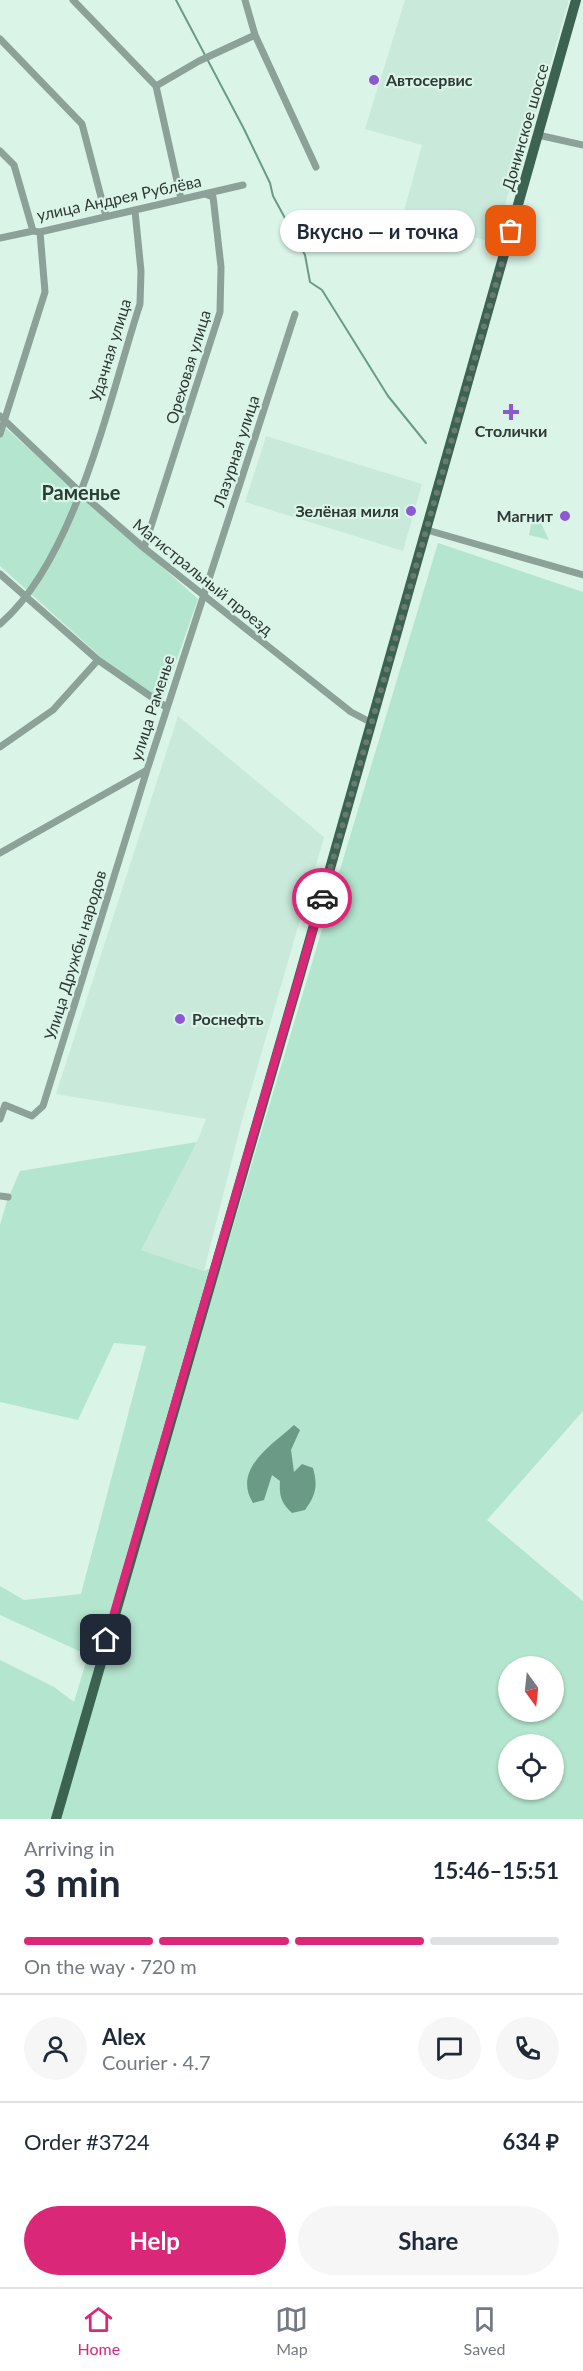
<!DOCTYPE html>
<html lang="en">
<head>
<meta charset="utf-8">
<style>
  :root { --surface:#fff; --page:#f6f6f7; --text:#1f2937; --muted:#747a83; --line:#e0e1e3; --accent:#db2777 }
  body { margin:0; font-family:Lato,sans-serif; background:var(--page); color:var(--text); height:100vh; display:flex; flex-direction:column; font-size:22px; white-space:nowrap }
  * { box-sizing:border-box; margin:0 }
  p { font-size:20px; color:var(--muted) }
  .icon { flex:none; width:33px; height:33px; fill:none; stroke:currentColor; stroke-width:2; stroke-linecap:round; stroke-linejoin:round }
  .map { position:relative; height:1819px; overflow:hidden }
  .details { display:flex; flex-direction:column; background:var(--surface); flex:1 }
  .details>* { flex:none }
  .needle { width:39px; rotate:165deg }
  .tools { position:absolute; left:498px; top:1656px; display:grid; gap:12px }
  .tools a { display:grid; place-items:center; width:66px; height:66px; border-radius:50%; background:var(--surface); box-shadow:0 2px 4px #0004; font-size:30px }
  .pin { position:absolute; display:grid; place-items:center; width:51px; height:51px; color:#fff; margin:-26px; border-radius:12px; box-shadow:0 3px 9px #0006 }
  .courier { position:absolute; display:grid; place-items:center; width:60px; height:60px; margin:-30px; border:4px solid #db2777; border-radius:50%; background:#fff; color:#222; box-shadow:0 2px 8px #0007 }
  .bubble { position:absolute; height:42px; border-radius:21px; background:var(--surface); box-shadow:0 2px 4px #0004; font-size:20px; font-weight:700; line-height:42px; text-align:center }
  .summary em { font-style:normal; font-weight:700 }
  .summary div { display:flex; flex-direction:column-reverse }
  .summary { display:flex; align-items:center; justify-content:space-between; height:102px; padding:0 24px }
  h1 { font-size:39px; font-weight:700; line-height:45px }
  .bar { display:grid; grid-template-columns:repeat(4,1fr); gap:9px 6px; align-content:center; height:72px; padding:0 24px }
  .bar i { height:8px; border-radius:4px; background:var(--line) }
  .bar .current { background:var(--accent) }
  .bar p { grid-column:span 4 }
  .line { display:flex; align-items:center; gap:15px; padding:0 24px; border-top:2px solid var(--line) }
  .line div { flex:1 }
  .round { display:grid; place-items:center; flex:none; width:63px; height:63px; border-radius:32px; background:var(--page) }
  .cta { display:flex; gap:12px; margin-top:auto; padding:12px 24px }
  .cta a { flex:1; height:69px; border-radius:36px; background:var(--accent); color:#fff; font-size:24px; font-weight:700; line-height:69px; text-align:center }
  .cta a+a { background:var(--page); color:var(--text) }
  .tabs { display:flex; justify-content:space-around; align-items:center; height:84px; border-top:2px solid var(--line); background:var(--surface); font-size:16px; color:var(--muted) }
  .tabs a { display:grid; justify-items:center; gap:3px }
  .tabs .current { color:var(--accent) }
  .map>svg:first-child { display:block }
  .built { fill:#c9eadb }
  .green { fill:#b4e5cf; fill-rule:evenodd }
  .water { fill:#6b9b87 }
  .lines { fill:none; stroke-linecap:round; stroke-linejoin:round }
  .stream { stroke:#6b9b87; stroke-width:2 }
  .street { stroke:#8ca197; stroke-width:7 }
  .primary { stroke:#3c6252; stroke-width:10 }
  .done { stroke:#6a7a73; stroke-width:6; stroke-dasharray:0 10.8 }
  .route { stroke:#db2777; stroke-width:8 }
  .poi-dot { fill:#8e58d0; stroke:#daf4e8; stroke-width:2 }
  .labels { text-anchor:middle; stroke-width:4.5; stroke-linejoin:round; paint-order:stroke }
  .poi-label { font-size:16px; font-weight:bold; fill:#2e3834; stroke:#daf4e8; text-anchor:start }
  .street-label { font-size:16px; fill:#2e3834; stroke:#daf4e8 }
  .quarter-label { font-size:20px; font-weight:bold; fill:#293e35; stroke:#daf4e8 }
</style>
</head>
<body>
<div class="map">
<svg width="583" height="1819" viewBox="0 0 583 1819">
  <rect width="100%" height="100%" fill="#daf4e8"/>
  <path class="built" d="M405,0H569L518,175L514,174L494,243L403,215L422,145L365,129Z
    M266,436L422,484L403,551L245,502Z
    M178,716L324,837L241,1124L204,1271L140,1250L197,1142L206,1119L56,1094Z"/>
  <path class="green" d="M0,423L198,599L164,696L158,699L103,659L0,566Z
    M532,519L540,521L549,540L529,535Z
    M438,543L583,592V1411L487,1520L583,1601V1819H0V1660L54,1687L74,1702L88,1655L0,1615V1586L24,1600L81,1594L146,1346L114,1343L78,1420L0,1402V1225L7,1201L20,1171L197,1142L141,1250L204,1271L222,1263ZM508,1666H554V1712H508ZM508,1744H554V1790H508Z"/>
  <path class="water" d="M294,1425L300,1430L291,1450L294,1472L302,1464L313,1468C318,1486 316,1495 305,1510L292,1513C281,1503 279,1495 280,1481L272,1475L264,1500L253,1503C232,1469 272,1445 294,1425Z"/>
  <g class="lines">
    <path class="stream" d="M176,0L244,129L270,183L273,196L305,255L310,282L322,290L388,396L426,443"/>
    <path class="street" d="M73,0L156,86L181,199
      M245,0L255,35L316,167
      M0,39L82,124L106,216
      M156,86L199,61L255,35
      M538,135L583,145
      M0,151L14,165L33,231
      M0,238L33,231L40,232L243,185
      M0,416L81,493L144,548L351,712L372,723
      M0,434L45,292L40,232
      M427,530L583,575
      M144,548L220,312L221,267L214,205L213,197L205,194
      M0,574L98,660L166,707
      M0,624C76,559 109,399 140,304L141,271L135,211
      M0,747L53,710L98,660
      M0,853L147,770L295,314
      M0,1119L5,1105L32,1116L43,1106L147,770
      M0,1196L8,1197"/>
    <path class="primary" d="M56,1819L299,978L576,0"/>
  </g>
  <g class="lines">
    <path class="done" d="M322,898L511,231"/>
    <path class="route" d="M106,1640L322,898"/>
  </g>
  <g class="poi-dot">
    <circle cx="374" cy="80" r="6"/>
    <path d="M508 403h6v6h6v6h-6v6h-6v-6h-6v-6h6z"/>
    <circle cx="411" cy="511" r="6"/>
    <circle cx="565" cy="516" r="6"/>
    <circle cx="180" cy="1019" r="6"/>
  </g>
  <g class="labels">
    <g class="poi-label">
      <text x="386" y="86">Автосервис</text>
      <text x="511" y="437" text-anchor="middle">Столички</text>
      <text x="399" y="517" text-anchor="end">Зелёная миля</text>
      <text x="553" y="522" text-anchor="end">Магнит</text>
      <text x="192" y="1025">Роснефть</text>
    </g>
    <g class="street-label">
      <text transform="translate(525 127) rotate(-74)" y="6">Донинское шоссе</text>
      <text transform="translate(119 198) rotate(-12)" y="6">улица Андрея Рублёва</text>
      <text transform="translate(110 350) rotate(-73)" y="6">Удачная улица</text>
      <text transform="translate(188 367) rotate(-73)" y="6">Ореховая улица</text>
      <text transform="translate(236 451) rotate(-72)" y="6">Лазурная улица</text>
      <text transform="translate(203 577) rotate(39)" y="6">Магистральный проезд</text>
      <text transform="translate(152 708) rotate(-72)" y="6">улица Раменье</text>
      <text transform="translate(75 955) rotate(-73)" y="6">Улица Дружбы народов</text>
    </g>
    <g class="quarter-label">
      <text x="81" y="500">Раменье</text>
    </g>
  </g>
</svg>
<div class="tools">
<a><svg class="needle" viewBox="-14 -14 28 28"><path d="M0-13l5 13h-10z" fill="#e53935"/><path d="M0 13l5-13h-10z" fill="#747a83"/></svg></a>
<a><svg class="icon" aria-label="locate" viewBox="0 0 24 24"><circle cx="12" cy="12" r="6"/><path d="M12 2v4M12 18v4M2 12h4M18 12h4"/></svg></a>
</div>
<div class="pin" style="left:511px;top:231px;background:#ea580c"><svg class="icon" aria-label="bag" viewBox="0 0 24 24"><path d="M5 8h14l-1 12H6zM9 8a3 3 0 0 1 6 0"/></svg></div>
<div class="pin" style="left:106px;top:1640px;background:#1f2937"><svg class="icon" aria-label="home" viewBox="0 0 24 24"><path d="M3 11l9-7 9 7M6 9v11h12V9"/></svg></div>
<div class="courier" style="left:322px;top:898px"><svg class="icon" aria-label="car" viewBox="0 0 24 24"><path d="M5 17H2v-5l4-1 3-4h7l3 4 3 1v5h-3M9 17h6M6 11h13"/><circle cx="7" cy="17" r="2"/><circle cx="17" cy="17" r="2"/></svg></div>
<div class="bubble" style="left:280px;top:210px;width:195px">Вкусно — и точка</div>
</div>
<section class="details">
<div class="summary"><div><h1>3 min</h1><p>Arriving in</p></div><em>15:46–15:51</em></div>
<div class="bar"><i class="current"></i><i class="current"></i><i class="current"></i><i></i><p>On the way · 720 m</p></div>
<div class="line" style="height:108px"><a class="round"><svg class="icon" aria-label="person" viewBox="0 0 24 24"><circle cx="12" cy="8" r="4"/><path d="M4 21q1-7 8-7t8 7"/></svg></a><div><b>Alex</b><p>Courier · 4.7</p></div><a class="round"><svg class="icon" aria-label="chat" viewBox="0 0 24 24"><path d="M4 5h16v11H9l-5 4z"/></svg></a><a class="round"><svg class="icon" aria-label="phone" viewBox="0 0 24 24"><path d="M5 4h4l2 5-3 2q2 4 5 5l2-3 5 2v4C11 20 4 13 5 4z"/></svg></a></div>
<div class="line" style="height:78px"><div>Order #3724</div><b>634 ₽</b></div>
<div class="cta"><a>Help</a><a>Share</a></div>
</section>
<nav class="tabs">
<a class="current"><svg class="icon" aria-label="home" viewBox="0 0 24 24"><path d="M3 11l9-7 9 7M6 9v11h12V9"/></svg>Home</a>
<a><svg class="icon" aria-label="map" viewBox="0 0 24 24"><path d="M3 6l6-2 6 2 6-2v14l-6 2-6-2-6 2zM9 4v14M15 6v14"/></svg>Map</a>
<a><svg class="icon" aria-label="saved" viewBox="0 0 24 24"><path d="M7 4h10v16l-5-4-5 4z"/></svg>Saved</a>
</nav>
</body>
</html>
